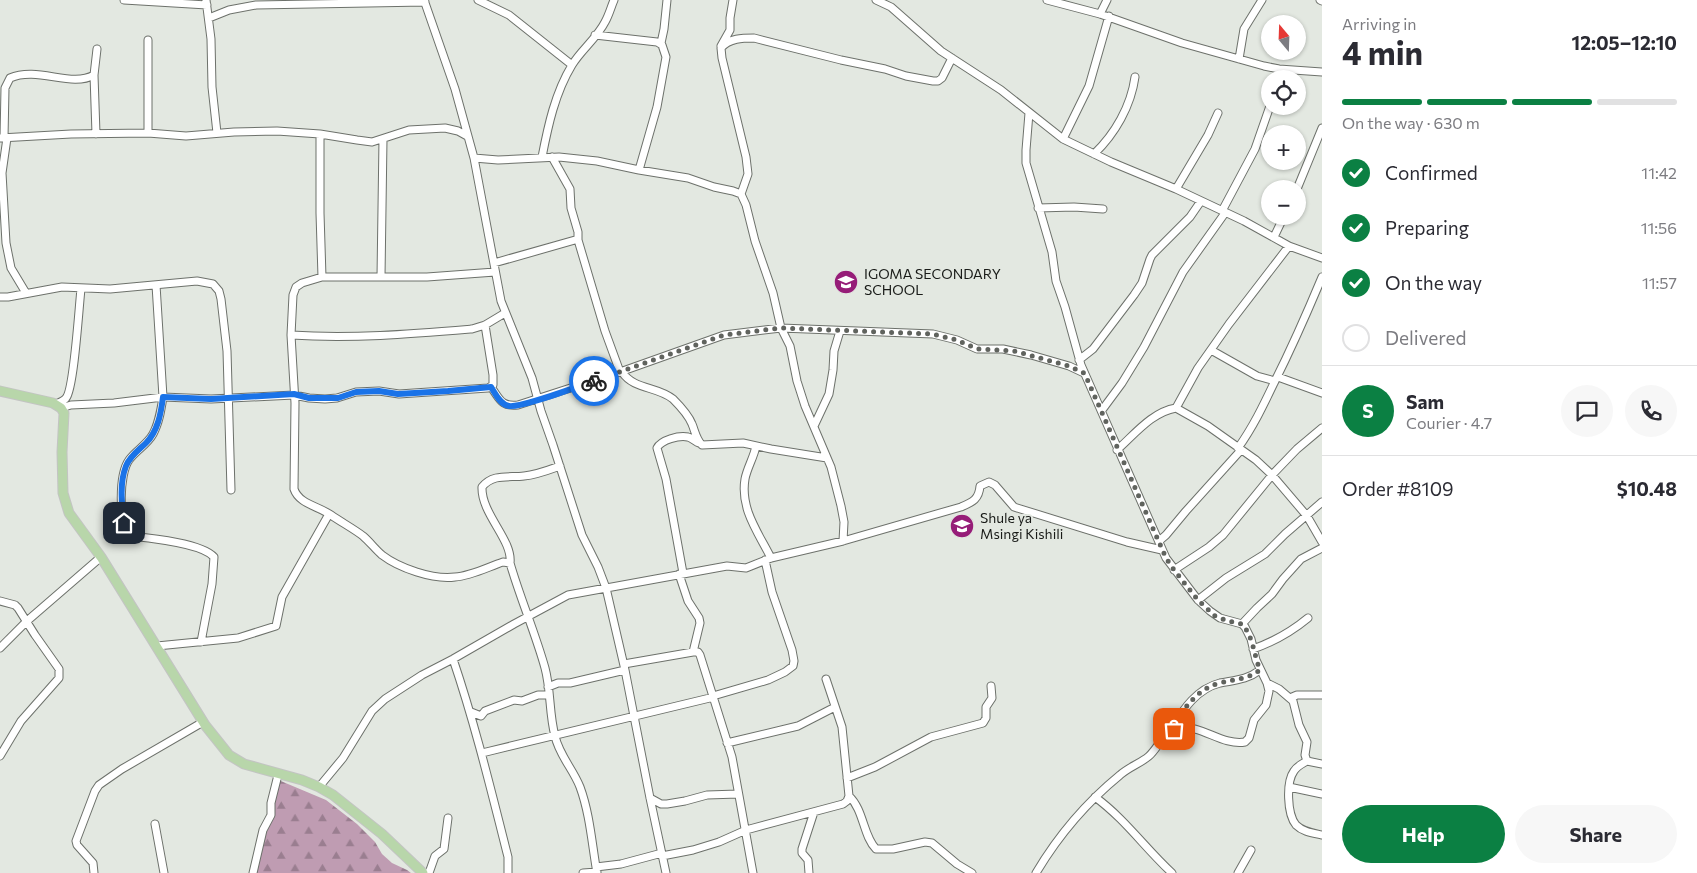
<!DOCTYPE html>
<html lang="en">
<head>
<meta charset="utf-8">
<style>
  :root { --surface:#fff; --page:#f7f7f7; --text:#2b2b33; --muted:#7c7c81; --line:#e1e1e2; --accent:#0b8043 }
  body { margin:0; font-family:Commissioner,sans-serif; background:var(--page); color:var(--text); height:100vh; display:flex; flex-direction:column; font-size:19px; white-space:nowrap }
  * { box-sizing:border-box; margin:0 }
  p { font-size:16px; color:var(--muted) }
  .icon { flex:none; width:28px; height:28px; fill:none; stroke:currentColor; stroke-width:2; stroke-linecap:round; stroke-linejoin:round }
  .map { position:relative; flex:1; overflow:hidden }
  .details { display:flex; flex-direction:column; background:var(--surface); width:375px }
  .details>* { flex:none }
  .needle { width:32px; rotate:341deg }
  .controls { position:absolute; left:1261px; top:15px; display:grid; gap:10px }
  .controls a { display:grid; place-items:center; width:45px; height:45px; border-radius:50%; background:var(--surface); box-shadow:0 1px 4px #0004; font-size:25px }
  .pin { position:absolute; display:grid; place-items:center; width:42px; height:42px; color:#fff; margin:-21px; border-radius:10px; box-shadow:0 2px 8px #0006 }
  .courier { position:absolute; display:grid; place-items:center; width:50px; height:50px; margin:-25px; border:4px solid #1a73e8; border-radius:50%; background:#fff; color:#222; box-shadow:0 1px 6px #0007 }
  .summary em { font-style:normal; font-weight:700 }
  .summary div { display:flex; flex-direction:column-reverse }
  .summary { display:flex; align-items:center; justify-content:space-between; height:85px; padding:0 20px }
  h1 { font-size:32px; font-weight:700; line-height:38px }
  .bar { display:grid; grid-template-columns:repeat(4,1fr); gap:8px 5px; align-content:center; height:60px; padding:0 20px }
  .bar i { height:6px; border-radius:4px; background:var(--line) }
  .bar .on { background:var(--accent) }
  .bar p { grid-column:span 4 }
  .line { display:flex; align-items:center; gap:12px; padding:0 20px; border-top:1px solid var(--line) }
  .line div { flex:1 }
  .round { display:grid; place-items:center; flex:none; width:52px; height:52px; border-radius:26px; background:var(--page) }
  ol { padding:0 20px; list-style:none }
  li { display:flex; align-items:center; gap:15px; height:55px }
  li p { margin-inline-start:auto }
  li .icon { padding:5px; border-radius:50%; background:var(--accent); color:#fff; stroke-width:4 }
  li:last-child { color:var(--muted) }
  li i { width:28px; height:28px; border:2px solid var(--line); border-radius:50% }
  .cta { display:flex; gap:10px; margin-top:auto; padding:10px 20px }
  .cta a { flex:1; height:58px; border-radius:30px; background:var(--accent); color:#fff; font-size:20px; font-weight:700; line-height:58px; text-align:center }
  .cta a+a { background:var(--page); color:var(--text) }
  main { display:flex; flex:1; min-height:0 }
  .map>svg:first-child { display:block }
  .forest { fill:url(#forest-firs) }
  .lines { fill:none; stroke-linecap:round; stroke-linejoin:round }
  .minor-casing { stroke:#6d716b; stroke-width:9 }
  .major-casing { stroke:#c3c4c3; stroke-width:11 }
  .minor { stroke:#fff; stroke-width:7 }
  .major { stroke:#b8d6aa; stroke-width:9 }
  .done { stroke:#60635e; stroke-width:5; stroke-dasharray:0 9 }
  .route { stroke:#1a73e8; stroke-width:6 }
  .labels { text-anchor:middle; stroke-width:4; stroke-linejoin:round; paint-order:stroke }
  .poi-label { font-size:14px; fill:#191b18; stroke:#e3e8e1; text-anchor:start }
</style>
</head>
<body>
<main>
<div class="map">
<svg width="1322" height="873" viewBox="0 0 1322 873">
  <defs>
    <pattern id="forest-firs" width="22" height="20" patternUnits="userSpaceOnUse" patternTransform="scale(1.25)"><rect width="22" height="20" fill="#bf9cb2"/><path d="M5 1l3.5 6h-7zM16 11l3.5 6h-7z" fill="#9a7e90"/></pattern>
  </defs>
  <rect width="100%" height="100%" fill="#e3e8e1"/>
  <path class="forest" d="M276,779L326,800L357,824L375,842L382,854L392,863L407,870L411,873H252L266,833C274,822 274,793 276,779Z"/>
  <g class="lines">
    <g class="minor-casing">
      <path id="minor" d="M124,0L207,5
        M206,0L211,39L212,87L217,133
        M424,0L455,89L474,158L501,301L532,378L541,411L553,445L582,535L598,567L606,588L625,670L650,798L666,873
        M478,0L509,15L572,65
        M876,0L891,7L941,51L1001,90L1063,139L1111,162L1176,189L1244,221L1289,246L1322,258
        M1047,0L1100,14L1182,43L1264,66L1279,69L1322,72
        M1320,0L1322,1
        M1100,14L1107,0
        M209,18L229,10L256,5L425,2
        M595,35L657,42L662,45L666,57L657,107L639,170
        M148,40V133
        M661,43L664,29L667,0
        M721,46L730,30V18L733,0
        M1239,59L1244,29L1262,0
        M94,75L96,134
        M1029,113L1026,150V163L1052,252L1056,281L1065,307L1081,365L1166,558L1198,600L1210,611L1220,618L1242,624L1245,627L1251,639L1256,660L1267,683L1269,691L1266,705L1254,720L1249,738L1245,742C1222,746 1201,724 1179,728C1164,730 1159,747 1149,756C1141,763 1129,767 1120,775C1087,802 1058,836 1036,873
        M320,134V213L322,277
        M0,138L71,134L148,133L186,136L234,132L277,131L320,134L357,140L372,142L409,130L445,128L458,131L467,136
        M4,138L5,88L10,78C38,66 71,88 94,75L97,49
        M7,138L2,173L6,243L11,268L26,293
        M1063,139L1089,86L1109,16
        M1094,154C1115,134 1131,106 1135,77
        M542,157C548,126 555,93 572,65C581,50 597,38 605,22C609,15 611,7 614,0
        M552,157L570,189L571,208L578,232V240
        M474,158L498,160L559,157L597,161L639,170L688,178L714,187L733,191L741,194L746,205L755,241L773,293L781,328L790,346L797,381L805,406L831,467L841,506L844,522L843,541
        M1176,189L1208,135L1218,113
        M1297,189L1322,128
        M741,194L748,174L746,157L722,58L721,48C729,38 743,38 754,38L841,60L885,69L906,76L933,81H938L942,78L952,58
        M1038,208L1074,207L1103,209
        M1222,211L1255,149L1270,106
        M1274,237L1284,216
        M494,263L575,240H578L605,331L620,372
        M495,272L427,277H322L302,283L296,287L293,295L291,335L295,403L294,489C299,504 318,506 331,515C341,522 354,529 363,536C370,542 375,549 382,555C399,568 433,580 455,577C471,576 488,567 503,562L510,563C520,598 535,632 545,668C551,690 549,714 555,736C559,755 573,769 580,787C590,814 592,845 597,873
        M381,277L383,139
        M156,285L163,397C161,410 159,423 153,434C147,445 136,450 129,460C119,474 118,522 130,536C149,538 202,543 214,557L212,584L201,642
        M0,297H8L62,287L110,289L197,281L213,284L219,291L221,299L227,351L231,490
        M291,335C351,339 411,334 472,329L485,325L505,313
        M1211,350L1257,376L1275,381
        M1079,360L1093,349L1134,295L1142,283L1150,259L1152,255L1190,217L1201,201
        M622,372C634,390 657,386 673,399C680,406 688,414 692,424C695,431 696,439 702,445L743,443L771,449L827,458
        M1278,377L1322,393
        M491,387C500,399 501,407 518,405L620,372L724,335L781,328L933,334L957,340L977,349H1003L1031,355L1069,366L1084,373
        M56,404C60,402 64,401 66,398C74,389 79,306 81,289
        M61,408L71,405L114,403L163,397L211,399L294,395L309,398L325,399L337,398L356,392L379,391L399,394L488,388L493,385V375L485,325
        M1176,408L1198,368L1229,324L1289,246
        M1102,410L1122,383L1144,347L1183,272L1225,213
        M814,426L829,394L833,370L834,351L840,331
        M756,446C754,457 747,468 745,479C740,509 758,532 771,558
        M1238,448C1253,427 1263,406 1274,383C1291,349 1307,313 1322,277
        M1117,450C1135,434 1152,412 1176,408L1208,426L1256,460L1272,475L1307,516L1322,542
        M1159,541L1166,535L1186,511L1241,450
        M510,563C513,540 481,514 482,487C493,473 510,478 524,476C536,475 549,470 560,466
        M1174,570L1209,547L1223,535L1272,475L1297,449L1322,428
        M683,573L666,479L657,448C661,440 679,435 688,437C692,438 696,442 699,443
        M679,574L688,601L699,618L700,623L693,652
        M1198,600L1226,578L1265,554L1285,534L1322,502
        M0,601L15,605L18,608L35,635L59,669V678L21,721L0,756
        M1242,624L1257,608L1272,594L1283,579L1301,559L1322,548
        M157,646L238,638L276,626L282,597L329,514
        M0,648L27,621L101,557
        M1253,649C1273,642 1291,632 1308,618
        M453,659C475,724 491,790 508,857V873
        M624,664L693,652H698L700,655L732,757L753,873
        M1267,683L1279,689L1293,701L1299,725L1307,742L1305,755L1307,761L1322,764
        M548,687L558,683H570L625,670
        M713,696L768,680L785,672L793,666L794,661L792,650L772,592L765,560
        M1290,698L1297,695H1322
        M471,712L481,716L485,711L514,700L522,701L538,695H549
        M1170,730C1183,710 1196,689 1220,683C1235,680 1247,680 1260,670
        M727,743L798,726L835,707
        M482,753L714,697
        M1307,761C1302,764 1297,766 1294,771C1286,782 1287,814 1296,825C1303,832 1313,833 1322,835
        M847,778L875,767L931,737L983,723L986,718V707L992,698L991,686
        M319,787L343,758L372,711L385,699L422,675L453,659L514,624L568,595L727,566L746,568L771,558L843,541L961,507C973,502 979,499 980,486L989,482L995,485L1014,507L1127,542L1162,550
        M1289,787L1322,794
        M849,796C864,810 863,836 876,849H893L925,842L932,843L957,864L972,873
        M1095,797C1125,819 1145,848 1172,873
        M650,798L661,804H667L685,801L707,795L738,794
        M155,824L164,873
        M662,856L693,850L719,842L746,830L843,804L847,801L849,796L842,727L826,679
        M596,867L621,864L662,853
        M94,873L93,863L77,845L76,841L95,791L99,785L122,769L203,722
        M253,873L263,830L271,815V803L278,775
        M429,873L435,856L444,849L448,818
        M583,873L597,872
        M809,873L808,860L802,853V849L814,812
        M1238,873L1251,850"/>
    </g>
    <g class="major-casing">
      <path id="major" d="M0,391L53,403L61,408L64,413L62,452L63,493L69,513L101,557L205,725L229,755L244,764L302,780L319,787L333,795L382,834L423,873"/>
    </g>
    <use href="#minor" class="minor"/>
    <use href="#major" class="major"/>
  </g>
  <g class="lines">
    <path class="done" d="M594,381L724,335L781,328L932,334L957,340L977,349L1014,351L1069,366L1084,373L1088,381L1166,558L1174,570L1198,600L1215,616L1228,621L1242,624C1253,636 1254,655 1260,670C1247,680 1234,679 1219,683C1195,690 1182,712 1168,732L1174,729"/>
    <path class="route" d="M124,523C122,505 119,484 126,466C130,456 139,450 146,443C158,431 161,413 163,397L211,399L294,394L309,398H338L356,392L379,391L398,394L448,391L491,387C495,393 500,405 509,406C522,408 578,386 594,381"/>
  </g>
  <defs>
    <g id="school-disc" transform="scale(1.25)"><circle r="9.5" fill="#961d78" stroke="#e3e8e1"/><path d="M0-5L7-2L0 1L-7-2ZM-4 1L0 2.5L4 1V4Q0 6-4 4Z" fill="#fff"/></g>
  </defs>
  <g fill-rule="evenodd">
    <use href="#school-disc" x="846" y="282"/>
    <use href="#school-disc" x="962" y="526"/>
  </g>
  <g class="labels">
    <g class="poi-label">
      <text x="864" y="279">IGOMA SECONDARY<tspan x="864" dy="16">SCHOOL</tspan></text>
      <text x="980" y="523">Shule ya<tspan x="980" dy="16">Msingi Kishili</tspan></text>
    </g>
  </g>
</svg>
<div class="controls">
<a><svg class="needle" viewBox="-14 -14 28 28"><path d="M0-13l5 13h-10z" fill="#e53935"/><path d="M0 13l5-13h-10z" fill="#7c7c81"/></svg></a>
<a><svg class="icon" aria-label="locate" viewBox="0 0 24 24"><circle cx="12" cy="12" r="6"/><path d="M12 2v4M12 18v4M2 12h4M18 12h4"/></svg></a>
<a>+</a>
<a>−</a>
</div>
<div class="pin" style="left:1174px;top:729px;background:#ea580c"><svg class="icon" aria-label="bag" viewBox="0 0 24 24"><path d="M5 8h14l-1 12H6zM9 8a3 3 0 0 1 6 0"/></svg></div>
<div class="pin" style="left:124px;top:523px;background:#1f2937"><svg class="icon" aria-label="home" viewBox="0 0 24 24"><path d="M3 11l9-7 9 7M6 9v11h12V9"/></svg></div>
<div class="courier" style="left:594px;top:381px"><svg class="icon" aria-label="bike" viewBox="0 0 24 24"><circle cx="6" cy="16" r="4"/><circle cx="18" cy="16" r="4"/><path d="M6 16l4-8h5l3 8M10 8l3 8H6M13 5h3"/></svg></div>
</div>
<section class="details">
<div class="summary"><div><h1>4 min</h1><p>Arriving in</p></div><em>12:05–12:10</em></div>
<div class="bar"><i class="on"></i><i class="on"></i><i class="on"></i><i></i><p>On the way · 630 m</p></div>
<ol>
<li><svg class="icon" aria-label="check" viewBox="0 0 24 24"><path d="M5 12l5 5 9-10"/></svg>Confirmed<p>11:42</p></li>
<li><svg class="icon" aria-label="check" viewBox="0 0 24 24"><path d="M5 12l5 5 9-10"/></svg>Preparing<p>11:56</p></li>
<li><svg class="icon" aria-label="check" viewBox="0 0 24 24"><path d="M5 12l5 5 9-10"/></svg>On the way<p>11:57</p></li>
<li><i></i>Delivered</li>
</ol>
<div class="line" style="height:90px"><b class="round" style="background:var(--accent);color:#fff">S</b><div><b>Sam</b><p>Courier · 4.7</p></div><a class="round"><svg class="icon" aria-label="chat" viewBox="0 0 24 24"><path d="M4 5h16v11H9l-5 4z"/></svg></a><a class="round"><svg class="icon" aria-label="phone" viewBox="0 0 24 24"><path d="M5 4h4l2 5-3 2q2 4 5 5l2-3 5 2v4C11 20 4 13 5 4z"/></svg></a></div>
<div class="line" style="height:65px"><div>Order #8109</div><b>$10.48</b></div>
<div class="cta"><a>Help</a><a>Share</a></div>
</section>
</main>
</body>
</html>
